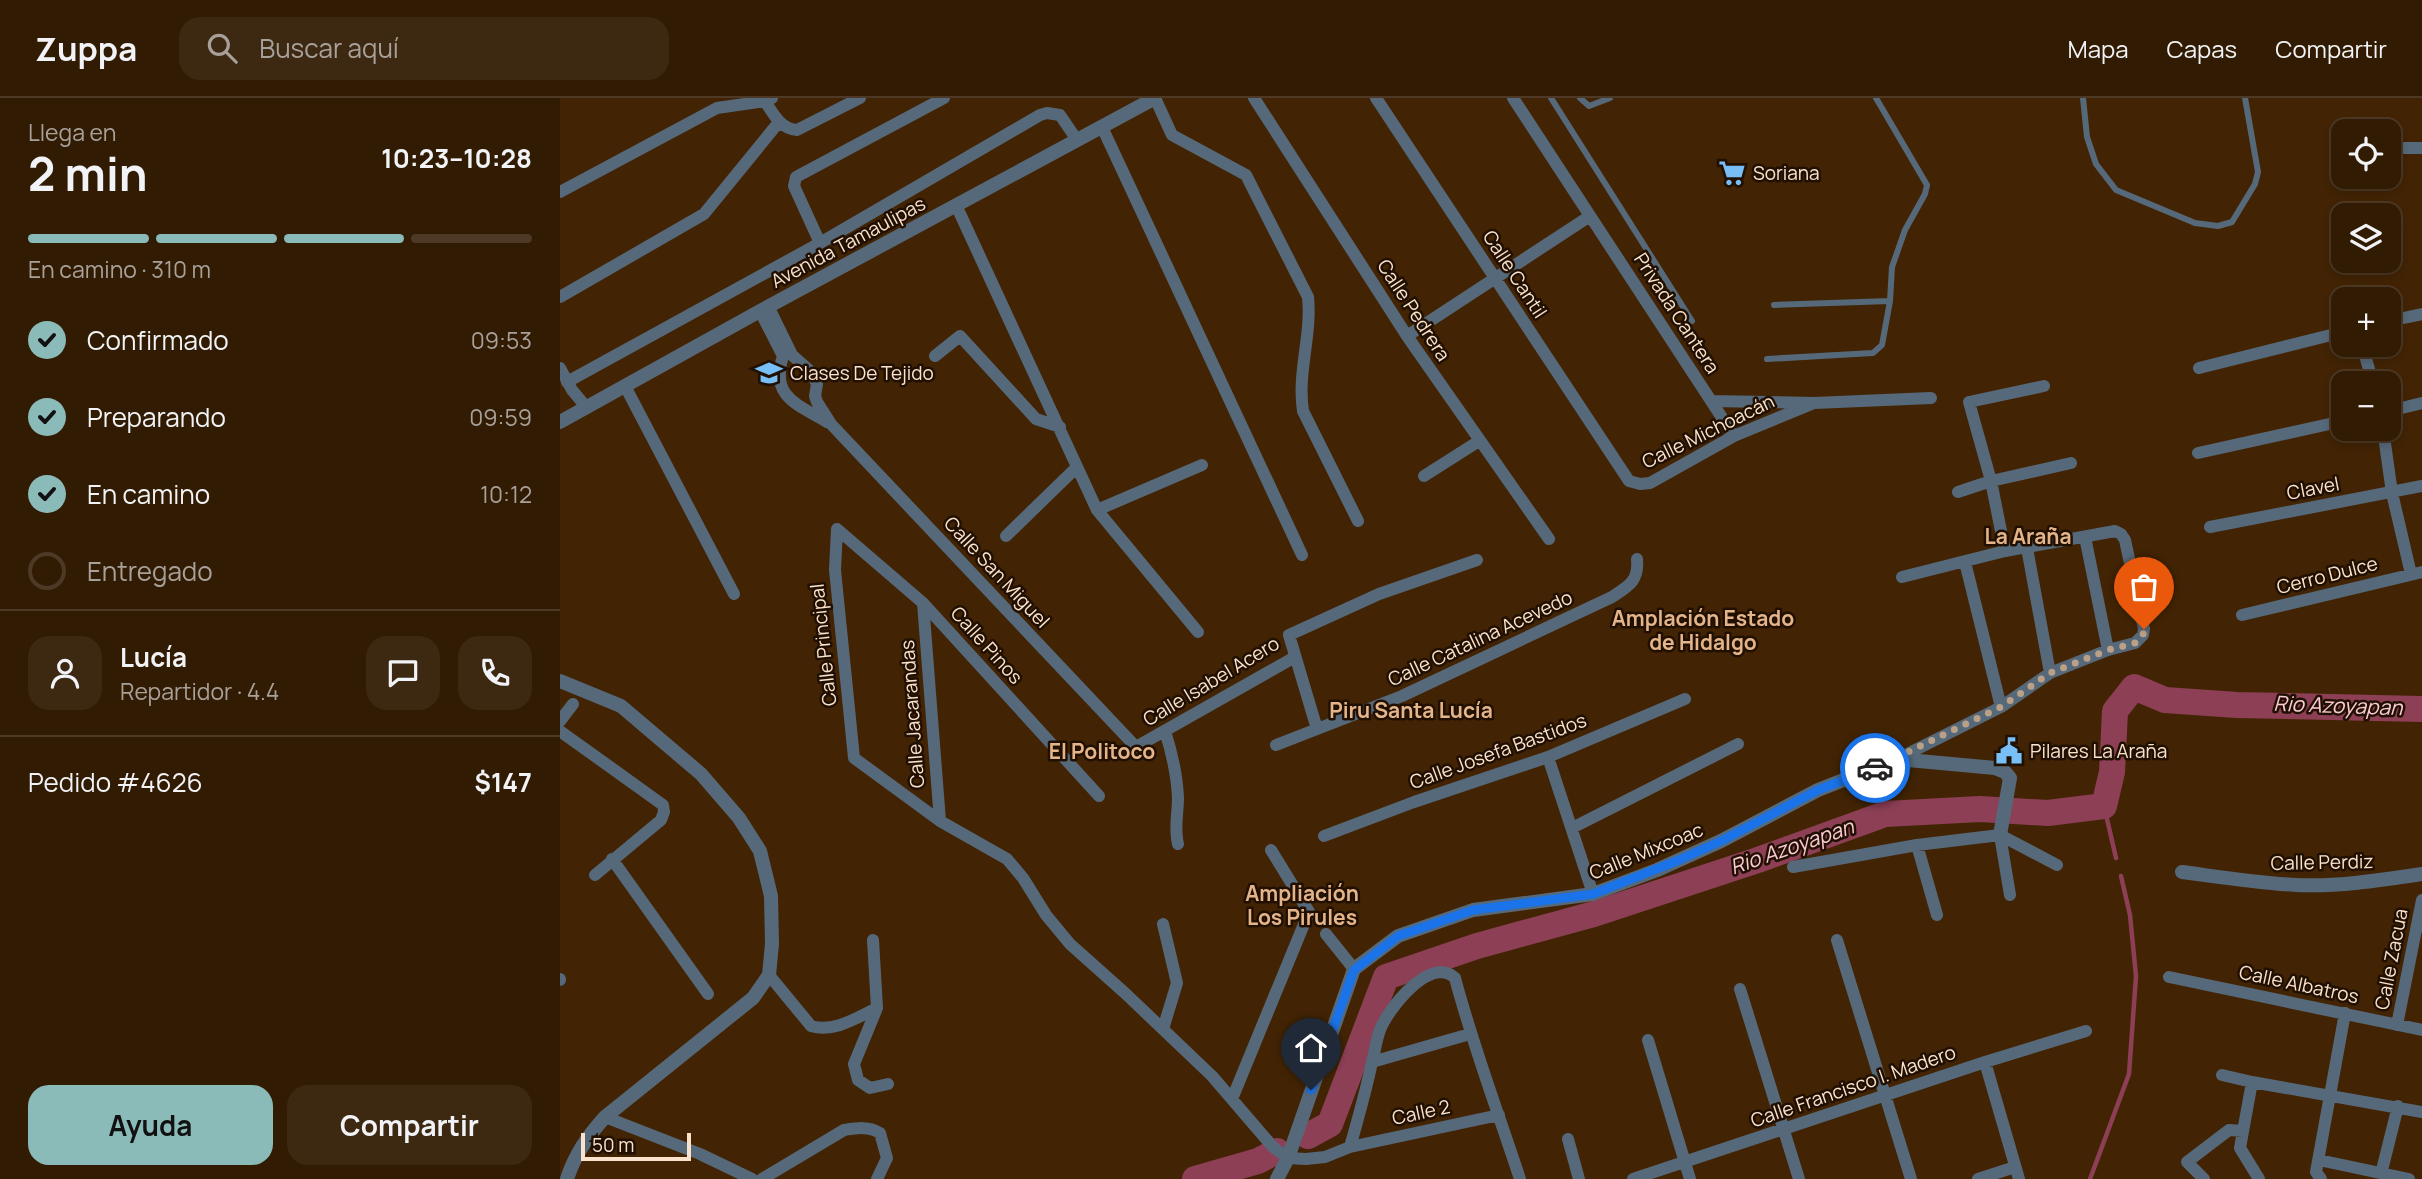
<!DOCTYPE html>
<html lang="es">
<head>
<meta charset="utf-8">
<style>
  :root { --surface:#321b03; --page:#3d2812; --text:#f1f3f6; --muted:#a8a19a; --line:#4d3925; --accent:#8bbbb9 }
  body { margin:0; font-family:Manrope,sans-serif; background:var(--page); color:var(--text); height:100vh; display:flex; flex-direction:column; font-size:26px; white-space:nowrap }
  * { box-sizing:border-box; margin:0 }
  p { font-size:23px; color:var(--muted) }
  .icon { flex:none; width:38px; height:38px; fill:none; stroke:currentColor; stroke-width:2; stroke-linecap:round; stroke-linejoin:round }
  .map { position:relative; flex:1; overflow:hidden }
  .panel { display:flex; flex-direction:column; background:var(--surface); width:560px }
  .panel>* { flex:none }
  .fabs { position:absolute; left:1771px; top:21px; display:grid; gap:14px }
  .fabs a { display:grid; place-items:center; width:70px; height:70px; border-radius:14px; background:var(--surface); box-shadow:0 4px 10px #0003,0 0 0 2px var(--line); font-size:35px }
  .scale { position:absolute; left:21px; bottom:18px; width:110px; box-sizing:border-box; padding-left:7px; border:4px solid #fae2cc; border-top:0; font-size:19px; line-height:24px; white-space:nowrap; color:#fae2cc; -webkit-text-stroke:5px #211002; paint-order:stroke }
  .pin { position:absolute; display:grid; place-items:center; width:60px; height:60px; color:#fff; margin:-72px -30px; border-radius:50% 50% 50% 0; rotate:-45deg; box-shadow:0 0 7px #0007 }
  .pin .icon { rotate:45deg }
  .courier { position:absolute; display:grid; place-items:center; width:70px; height:70px; margin:-35px; border:5px solid #1a73e8; border-radius:50%; background:#fff; color:#222; box-shadow:0 2px 9px #0007 }
  .head em { font-style:normal; font-weight:700 }
  .head div { display:flex; flex-direction:column-reverse }
  .head { display:flex; align-items:center; justify-content:space-between; height:119px; padding:0 28px }
  h1 { font-size:46px; font-weight:700; line-height:52px }
  .bar { display:grid; grid-template-columns:repeat(4,1fr); gap:10px 7px; align-content:center; height:84px; padding:0 28px }
  .bar i { height:9px; border-radius:5px; background:var(--line) }
  .bar .selected { background:var(--accent) }
  .bar p { grid-column:span 4 }
  .line { display:flex; align-items:center; gap:18px; padding:0 28px; border-top:2px solid var(--line) }
  .line div { flex:1 }
  .round { display:grid; place-items:center; flex:none; width:74px; height:74px; border-radius:21px; background:var(--page) }
  ol { padding:0 28px; list-style:none }
  li { display:flex; align-items:center; gap:21px; height:77px }
  li p { margin-inline-start:auto }
  li .icon { padding:7px; border-radius:50%; background:var(--accent); color:#111; stroke-width:4 }
  li:last-child { color:var(--muted) }
  li i { width:38px; height:38px; border:4px solid var(--line); border-radius:50% }
  .button { display:flex; gap:14px; margin-top:auto; padding:14px 28px }
  .button a { flex:1; height:80px; border-radius:21px; background:var(--accent); color:#111; font-size:28px; font-weight:700; line-height:80px; text-align:center }
  .button a+a { background:var(--page); color:var(--text) }
  header { display:flex; align-items:center; gap:42px; box-sizing:border-box; height:98px; padding:0 35px; background:var(--surface); border-bottom:2px solid var(--line) }
  header strong { font-size:33px }
  nav { display:flex; gap:38px; margin-inline-start:auto; font-size:24px }
  .search { width:490px; height:63px; background:var(--page); display:flex; align-items:center; gap:18px; box-sizing:border-box; padding:0 24px; border-radius:21px; color:var(--muted); font-size:26px }
  main { display:flex; flex:1; min-height:0 }
  .map>svg:first-child { display:block }
  .lines { fill:none; stroke-linecap:round; stroke-linejoin:round }
  .stream { stroke:#8d3f56; stroke-width:4.5 }
  .river { stroke:#8d3f56; stroke-width:26 }
  .service { stroke:#56697a; stroke-width:6 }
  .minor { stroke:#56697a; stroke-width:12 }
  .tertiary { stroke:#56697a; stroke-width:14 }
  .done { stroke:#baa086; stroke-width:7; stroke-dasharray:0 12.6 }
  .route { stroke:#1a73e8; stroke-width:9 }
  .labels { text-anchor:middle; stroke-width:5; stroke-linejoin:round; paint-order:stroke }
  .poi-label { font-size:19px; fill:#fae2cc; stroke:#211002; text-anchor:start }
  .street-label { font-size:19px; fill:#fae2cc; stroke:#211002 }
  .neighbourhood-label { font-size:21px; font-weight:bold; fill:#e4b58b; stroke:#211002 }
  .water-label { font-size:21px; font-style:italic; fill:#facad5; stroke:#211002 }
</style>
</head>
<body>
<header>
<strong>Zuppa</strong>
<div class="search"><svg class="icon" aria-label="search" viewBox="0 0 24 24"><circle cx="10" cy="10" r="6"/><path d="M15 15l6 6"/></svg>Buscar aquí</div>
<nav><a>Mapa</a><a>Capas</a><a>Compartir</a></nav>
</header>
<main>
<section class="panel">
<div class="head"><div><h1>2 min</h1><p>Llega en</p></div><em>10:23–10:28</em></div>
<div class="bar"><i class="selected"></i><i class="selected"></i><i class="selected"></i><i></i><p>En camino · 310 m</p></div>
<ol>
<li><svg class="icon" aria-label="check" viewBox="0 0 24 24"><path d="M5 12l5 5 9-10"/></svg>Confirmado<p>09:53</p></li>
<li><svg class="icon" aria-label="check" viewBox="0 0 24 24"><path d="M5 12l5 5 9-10"/></svg>Preparando<p>09:59</p></li>
<li><svg class="icon" aria-label="check" viewBox="0 0 24 24"><path d="M5 12l5 5 9-10"/></svg>En camino<p>10:12</p></li>
<li><i></i>Entregado</li>
</ol>
<div class="line" style="height:126px"><a class="round"><svg class="icon" aria-label="person" viewBox="0 0 24 24"><circle cx="12" cy="8" r="4"/><path d="M4 21q1-7 8-7t8 7"/></svg></a><div><b>Lucía</b><p>Repartidor · 4.4</p></div><a class="round"><svg class="icon" aria-label="chat" viewBox="0 0 24 24"><path d="M4 5h16v11H9l-5 4z"/></svg></a><a class="round"><svg class="icon" aria-label="phone" viewBox="0 0 24 24"><path d="M5 4h4l2 5-3 2q2 4 5 5l2-3 5 2v4C11 20 4 13 5 4z"/></svg></a></div>
<div class="line" style="height:91px"><div>Pedido #4626</div><b>$147</b></div>
<div class="button"><a>Ayuda</a><a>Compartir</a></div>
</section>
<div class="map">
<svg width="1862" height="1081" viewBox="0 0 1862 1081">
  <rect width="100%" height="100%" fill="#422404"/>
  <g class="lines">
    <path class="stream" d="M1544,708L1556,760
      M1530,1081L1569,976L1576,878L1570,817L1561,778"/>
    <path class="river" d="M748,1038L770,1026L826,879L917,848L1034,816L1198,762L1325,716L1420,711L1488,715L1544,708L1552,674L1555,613L1574,589L1605,602L1677,607L1862,611
      M635,1081L698,1063L717,1053"/>
    <path class="service" d="M991,0L1132,223
      M1020,0L1029,8L1050,0
      M1523,0L1527,39L1536,66L1556,92L1635,125L1658,128L1672,124L1695,86L1698,74L1685,0
      M1214,207L1330,203
      M1207,261L1313,255L1322,247L1330,203L1332,169L1345,132L1365,96L1367,87L1316,0"/>
    <path class="minor" d="M595,0L612,37L686,77L748,199C752,237 737,275 743,313L798,423
      M694,0L847,238L989,441
      M816,0L1069,383L1080,386L1090,385L1174,338L1254,305
      M953,0L1174,338
      M205,3C213,16 221,31 237,32L300,0
      M542,29L742,457
      M1829,50H1862
      M0,94L157,10L205,3L212,0
      M396,107L537,412L638,534
      M260,145L234,88L236,79L384,0
      M0,199L144,116L219,24
      M208,208L232,257L250,273L257,286L255,298L257,304L271,326L576,649L735,559
      M200,213L223,258C210,299 237,306 267,324
      M1829,223L1862,216
      M847,238L1030,118
      M1802,247L1813,285
      M375,258L400,238L476,321L500,329
      M0,270L12,292L27,310
      M1639,270L1783,234
      M7,284L260,145L480,17L487,15L500,17L517,42
      M65,288L174,496
      M1152,303L1254,305L1371,300
      M1829,313L1862,305
      M1823,331L1832,395L1851,476
      M1638,355L1783,323
      M864,378L919,343
      M1398,394L1431,383L1511,365
      M537,412L642,367
      M1650,429L1862,388
      M277,431L275,472L294,660L380,723L447,761L463,780L486,817L510,846L566,896L652,978L713,1049L728,1060L746,1061L765,1059L790,1049C798,1021 806,993 812,964C815,954 816,942 820,932C828,911 870,857 895,880C913,948 938,1014 960,1081
      M277,431L363,505L539,698
      M446,438L517,369
      M1525,439L1548,552
      M1467,450L1490,575
      M1445,453L1431,383L1409,304L1484,288
      M1405,464L1441,609
      M363,505L380,723
      M1682,517L1862,474
      M0,623L13,606
      M757,631L729,537L819,496L917,462
      M0,633L103,707L104,714L101,722L35,777
      M605,633C612,655 617,677 618,700C618,716 614,730 618,746
      M716,647L842,598L1052,499C1069,488 1079,483 1077,461
      M988,659L1033,796
      M1337,661L1441,609L1490,575L1548,552L1575,545L1583,537L1584,531L1565,442L1561,436L1555,433L1445,453L1342,479
      M1012,730L1178,646
      M1440,737L1450,797
      M764,738L854,704L988,659L1125,601
      M1357,747L1377,817
      M52,761L148,896
      M1233,769L1357,747L1440,737L1497,767
      M603,826L617,885L603,931
      M766,836L794,871
      M313,842L317,910L294,966L298,982L310,990L328,986
      M1277,842L1351,1081
      M209,877L251,928C274,935 296,920 317,910
      M1609,879L1862,932
      M0,882V881
      M1180,891L1239,1081
      M1837,927L1862,802
      M1088,942L1130,1081
      M812,964L910,936
      M1425,964L1459,1081
      M1662,977L1692,984L1862,1014
      M1692,984L1680,1050L1699,1081
      M672,1001L749,814L711,752
      M45,1019L140,1056L192,1081
      M1008,1041L1019,1081
      M790,1049L939,1017
      M1759,1062L1849,1081
      M1821,1076L1838,1008
      M202,1081L284,1032C297,1030 309,1028 320,1035L327,1060L317,1081
      M1073,1081L1425,964L1526,933
      M1418,1081L1455,1069
      M1644,1081L1627,1064L1669,1032L1683,1033
      M1761,1081L1756,1074L1785,915"/>
    <path class="tertiary" d="M0,324L200,213L595,0
      M0,583L61,608L141,676L179,720L200,753L211,798L212,846L209,877L193,900L45,1019C28,1038 15,1056 7,1081
      M1622,774C1660,779 1698,785 1736,787C1777,789 1822,782 1862,776
      M717,1081L728,1060L794,871L838,838L913,812L1033,796L1097,772L1161,743L1258,692L1337,661L1435,670L1445,674L1450,680L1440,737"/>
  </g>
  <g class="lines">
    <path class="done" d="M1315,670L1441,609L1490,575L1548,552L1575,545L1583,537L1584,531"/>
    <path class="route" d="M751,992L794,872L838,838L913,812L1033,796L1119,762L1161,743L1258,692L1315,670"/>
  </g>
  <defs>
    <g id="supermarket-bare" transform="scale(2.1)"><path d="M-6-5.5h2.5l.6 2H6L4.5 2H-2.5L-4.4-4H-6ZM-1.5 3.2a1.3 1.3 0 1 0 .1 0ZM3 3.2a1.3 1.3 0 1 0 .1 0Z" fill="#78bff7" stroke="#211002" stroke-width="2.5" paint-order="stroke"/></g>
    <g id="university-bare" transform="scale(2.1)"><path d="M0-5L7-2L0 1L-7-2ZM-4 1L0 2.5L4 1V4Q0 6-4 4Z" fill="#78bff7" stroke="#211002" stroke-width="2.5" paint-order="stroke"/></g>
    <g id="civic-bare" transform="scale(2.1)"><path d="M-.6-6.5H3V-4.5H.6V-3L4-1V1h2V6H-6V1h2V-1L-.6-3ZM-1.2 2.5V6h2.4V2.5Z" fill="#78bff7" stroke="#211002" stroke-width="2.5" paint-order="stroke"/></g>
  </defs>
  <g fill-rule="evenodd">
    <use href="#supermarket-bare" x="1172" y="75"/>
    <use href="#university-bare" x="209" y="275"/>
    <use href="#civic-bare" x="1449" y="653"/>
  </g>
  <g class="labels">
    <g class="poi-label">
      <text x="1193" y="82">Soriana</text>
      <text x="230" y="282">Clases De Tejido</text>
      <text x="1470" y="660">Pilares La Araña</text>
    </g>
    <g class="street-label">
      <text transform="translate(288 144) rotate(-28)" y="7">Avenida Tamaulipas</text>
      <text transform="translate(955 176) rotate(57)" y="7">Calle Cantil</text>
      <text transform="translate(854 212) rotate(57)" y="7">Calle Pedrera</text>
      <text transform="translate(1117 215) rotate(57)" y="7">Privada Cantera</text>
      <text transform="translate(1148 333) rotate(-26)" y="7">Calle Michoacán</text>
      <text transform="translate(1753 390) rotate(-11)" y="7">Clavel</text>
      <text transform="translate(437 474) rotate(47)" y="7">Calle San Miguel</text>
      <text transform="translate(1767 477) rotate(-14)" y="7">Cerro Dulce</text>
      <text transform="translate(920 540) rotate(-25)" y="7">Calle Catalina Acevedo</text>
      <text transform="translate(263 547) rotate(-96)" y="7">Calle Principal</text>
      <text transform="translate(427 547) rotate(48)" y="7">Calle Pinos</text>
      <text transform="translate(651 583) rotate(-31)" y="7">Calle Isabel Acero</text>
      <text transform="translate(352 616) rotate(-94)" y="7">Calle Jacarandas</text>
      <text transform="translate(938 653) rotate(-20)" y="7">Calle Josefa Bastidos</text>
      <text transform="translate(1086 753) rotate(-22)" y="7">Calle Mixcoac</text>
      <text transform="translate(1762 764) rotate(-1)" y="7">Calle Perdiz</text>
      <text transform="translate(1831 861) rotate(-79)" y="7">Calle Zacua</text>
      <text transform="translate(1739 886) rotate(12)" y="7">Calle Albatros</text>
      <text transform="translate(1293 988) rotate(-19)" y="7">Calle Francisco I. Madero</text>
      <text transform="translate(861 1014) rotate(-12)" y="7">Calle 2</text>
    </g>
    <g class="neighbourhood-label">
      <text x="1468" y="446">La Araña</text>
      <text x="1143" y="528">Amplación Estado<tspan x="1143" dy="24">de Hidalgo</tspan></text>
      <text x="851" y="620">Piru Santa Lucía</text>
      <text x="542" y="661">El Politoco</text>
      <text x="742" y="803">Ampliación<tspan x="742" dy="24">Los Pirules</tspan></text>
    </g>
    <g class="water-label">
      <text transform="translate(1778 608) rotate(2)" y="7">Rio Azoyapan</text>
      <text transform="translate(1232 749) rotate(-19)" y="7">Rio Azoyapan</text>
    </g>
  </g>
</svg>
<div class="fabs">
<a><svg class="icon" aria-label="locate" viewBox="0 0 24 24"><circle cx="12" cy="12" r="6"/><path d="M12 2v4M12 18v4M2 12h4M18 12h4"/></svg></a>
<a><svg class="icon" aria-label="layers" viewBox="0 0 24 24"><path d="M12 4l9 5-9 5-9-5zM3 14l9 5 9-5"/></svg></a>
<a>+</a>
<a>−</a>
</div>
<div class="scale">50 m</div>
<div class="pin" style="left:1584px;top:531px;background:#ea580c"><svg class="icon" aria-label="bag" viewBox="0 0 24 24"><path d="M5 8h14l-1 12H6zM9 8a3 3 0 0 1 6 0"/></svg></div>
<div class="pin" style="left:751px;top:992px;background:#1f2937"><svg class="icon" aria-label="home" viewBox="0 0 24 24"><path d="M3 11l9-7 9 7M6 9v11h12V9"/></svg></div>
<div class="courier" style="left:1315px;top:670px"><svg class="icon" aria-label="car" viewBox="0 0 24 24"><path d="M5 17H2v-5l4-1 3-4h7l3 4 3 1v5h-3M9 17h6M6 11h13"/><circle cx="7" cy="17" r="2"/><circle cx="17" cy="17" r="2"/></svg></div>
</div>
</main>
</body>
</html>
